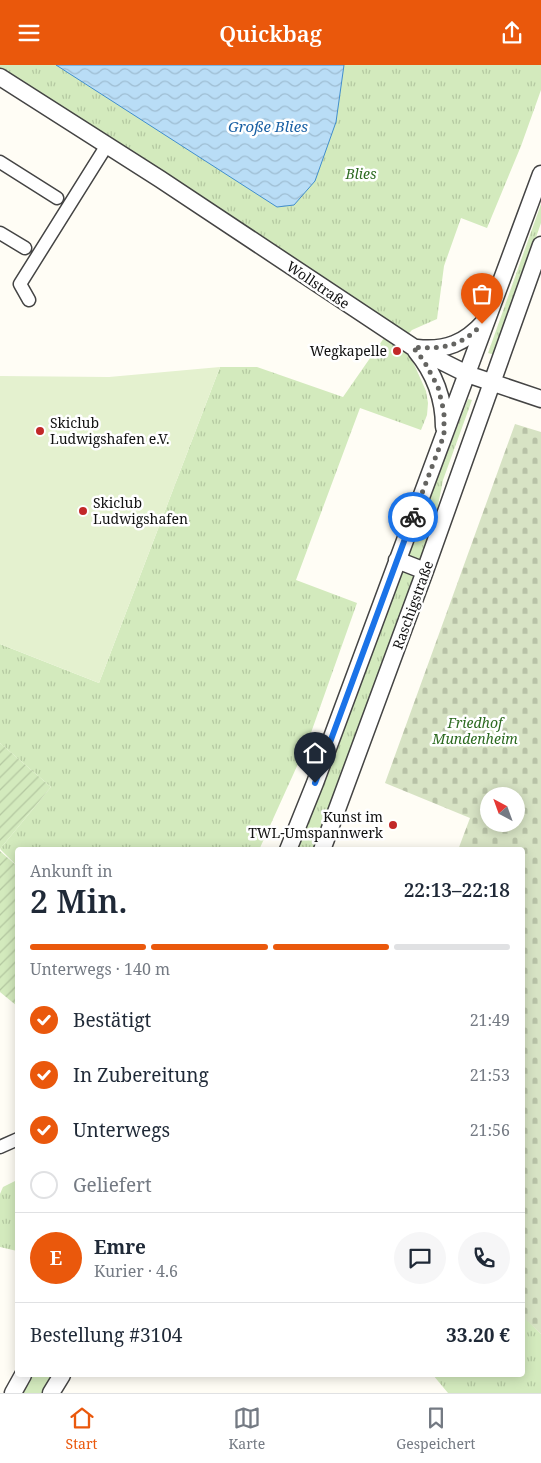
<!DOCTYPE html>
<html lang="de">
<head>
<meta charset="utf-8">
<style>
  :root { --surface:#fff; --page:#f6f6f7; --text:#1f2937; --muted:#747a83; --line:#e0e1e3; --accent:#ea580c }
  body { margin:0; font-family:"Noto Serif",serif; background:var(--page); color:var(--text); height:100vh; display:flex; flex-direction:column; font-size:19px; white-space:nowrap }
  * { box-sizing:border-box; margin:0 }
  p { font-size:16px; color:var(--muted) }
  .icon { flex:none; width:28px; height:28px; fill:none; stroke:currentColor; stroke-width:2; stroke-linecap:round; stroke-linejoin:round }
  .map { position:relative; flex:1; overflow:hidden }
  .sheet { position:absolute; left:15px; top:782px; width:510px; height:530px; display:flex; flex-direction:column; background:var(--surface); border-radius:5px; box-shadow:0 2px 12px #0003 }
  .sheet>* { flex:none }
  .needle { width:32px; rotate:319deg }
  .tools { position:absolute; left:480px; top:722px; display:grid; gap:10px }
  .tools a { display:grid; place-items:center; width:45px; height:45px; border-radius:50%; background:var(--surface); box-shadow:0 2px 12px #0003; font-size:25px }
  .pin { position:absolute; display:grid; place-items:center; width:42px; height:42px; color:#fff; margin:-51px -21px; border-radius:50% 50% 50% 0; rotate:-45deg; box-shadow:0 0 5px #0007 }
  .pin .icon { rotate:45deg }
  .courier { position:absolute; display:grid; place-items:center; width:50px; height:50px; margin:-25px; border:4px solid #1a73e8; border-radius:50%; background:#fff; color:#222; box-shadow:0 1px 6px #0007 }
  .headline em { font-style:normal; font-weight:600 }
  .headline div { display:flex; flex-direction:column-reverse }
  .headline { display:flex; align-items:center; justify-content:space-between; height:85px; padding:0 15px }
  h1 { font-size:32px; font-weight:600; line-height:38px }
  .bar { display:grid; grid-template-columns:repeat(4,1fr); gap:8px 5px; align-content:center; height:60px; padding:0 15px }
  .bar i { height:6px; border-radius:4px; background:var(--line) }
  .bar .active { background:var(--accent) }
  .bar p { grid-column:span 4 }
  .line { display:flex; align-items:center; gap:12px; padding:0 15px; border-top:1px solid var(--line) }
  .line div { flex:1 }
  .round { display:grid; place-items:center; flex:none; width:52px; height:52px; border-radius:26px; background:var(--page) }
  ol { padding:0 15px; list-style:none }
  li { display:flex; align-items:center; gap:15px; height:55px }
  li p { margin-inline-start:auto }
  li .icon { padding:5px; border-radius:50%; background:var(--accent); color:#fff; stroke-width:4 }
  li:last-child { color:var(--muted) }
  li i { width:28px; height:28px; border:2px solid var(--line); border-radius:50% }
  header { display:flex; justify-content:space-between; align-items:center; height:65px; padding:0 15px; background:var(--accent); color:#fff; font-size:22px; font-weight:600 }
  .menu { display:flex; justify-content:space-around; align-items:center; height:70px; border-top:1px solid var(--line); background:var(--surface); font-size:14px; color:var(--muted) }
  .menu a { display:grid; justify-items:center; gap:2px }
  .menu .active { color:var(--accent) }
  .map>svg:first-child { display:block }
  .grass { fill:url(#grass-tufts) }
  .cemetery { fill:url(#cemetery-stones); fill-rule:evenodd }
  .garden { fill:url(#garden-furrows) }
  .pitch { fill:#e4f1cf }
  .water { fill:url(#water-waves); stroke:#418ecd }
  .lines { fill:none; stroke-linecap:round; stroke-linejoin:round }
  .minor-casing { stroke:#444; stroke-width:15 }
  .tertiary-casing { stroke:#444; stroke-width:19 }
  .minor { stroke:#fff; stroke-width:12 }
  .tertiary { stroke:#fff; stroke-width:16 }
  .done { stroke:#646461; stroke-width:5; stroke-dasharray:0 9 }
  .route { stroke:#1a73e8; stroke-width:6 }
  .poi-dot { fill:#c22828; stroke:#fff; stroke-width:2 }
  .labels { text-anchor:middle; stroke-width:5; stroke-linejoin:round; paint-order:stroke }
  .park-label { font-size:14px; font-style:italic; fill:#2c6a20; stroke:#fff }
  .street-label { font-size:14px; fill:#111; stroke:#fff }
  .poi-label { font-size:14px; fill:#111; stroke:#fff; text-anchor:end }
  .water-label { font-size:15px; font-style:italic; fill:#1960a4; stroke:#fff }
</style>
</head>
<body>
<header><svg class="icon" aria-label="menu" viewBox="0 0 24 24"><path d="M4 6h16M4 12h16M4 18h16"/></svg>Quickbag<svg class="icon" aria-label="share" viewBox="0 0 24 24"><path d="M12 15V3M7 8l5-5 5 5M5 13v7h14v-7"/></svg></header>
<div class="map">
<svg width="541" height="1328" viewBox="0 0 541 1328">
  <defs>
    <pattern id="grass-tufts" width="24" height="20" patternUnits="userSpaceOnUse" patternTransform="scale(1.25)"><rect width="24" height="20" fill="#d3eabd"/><path d="M3 7l-1-3M5 7V3M7 7l1-3M15 17l-1-3M17 17v-4M19 17l1-3" fill="none" stroke="#b4c8a1"/></pattern>
    <pattern id="cemetery-stones" width="16" height="16" patternUnits="userSpaceOnUse" patternTransform="scale(1.25)"><rect width="16" height="16" fill="#d7e3c4"/><path d="M2 7V4a2 2 0 0 1 4 0v3zM10 15v-3a2 2 0 0 1 4 0v3z" fill="#b8c2a7"/></pattern>
    <pattern id="garden-furrows" width="10" height="10" patternUnits="userSpaceOnUse" patternTransform="scale(1.25)"><rect width="10" height="10" fill="#d3eabd"/><path d="M-1 1l2-2M0 10L10 0M9 11l2-2" fill="none" stroke="#b4c8a1"/></pattern>
    <pattern id="water-waves" width="16" height="10" patternUnits="userSpaceOnUse" patternTransform="scale(1.25)"><rect width="16" height="10" fill="#b9ddf6"/><path d="M0 5q4-4 8 0t8 0" fill="none" stroke="#9ebdd2"/></pattern>
  </defs>
  <rect width="100%" height="100%" fill="#fffdf5"/>
  <path class="grass" d="M0,0H541V25L521,81L487,163L461,153L444,201L437,254L412,265L407,270L0,4Z
    M541,139V158L495,290L488,288Z
    M384,273L409,288L426,326L428,338L427,350L421,365L360,343L296,515L357,538L307,679L259,785H18L17,801L0,784L51,722L0,678V579L99,618L220,302H257L343,332Z
    M468,334L472,335L443,415L434,461L420,500L407,491Z
    M397,495L425,506L322,785H288Z
    M17,1115L18,1186H17L0,1182V1129L3,1122Z
    M523,1251L541,1269V1328H448L433,1310H522Z
    M23,1310H62L51,1328H13Z"/>
  <path class="cemetery" d="M515,359L541,367V1269L522,1251V785H458L470,753L385,718ZM489,731H516V759H489Z"/>
  <path class="garden" d="M0,678L51,722L0,784Z
    M0,786L17,801V941L0,927Z"/>
  <path class="pitch" d="M220,302L99,618L0,579V311L109,312Z"/>
  <path class="water" d="M56,0H344L336,57L315,116L294,140L277,142Z"/>
  <g class="lines">
    <g class="minor-casing">
      <path id="minor" d="M0,97L57,133
        M0,168L25,183
        M29,235L20,219L107,80
        M0,1082L18,1074"/>
    </g>
    <g class="tertiary-casing">
      <path id="tertiary" d="M0,12L160,114L413,282L467,309L541,334
        M417,283C446,286 465,278 484,257
        M416,286C435,309 444,333 444,362
        M397,495L425,506
        M288,785L315,718L541,109
        M322,785L425,506L541,180
        M13,1328L23,1310
        M51,1328L62,1310"/>
    </g>
    <use href="#minor" class="minor"/>
    <use href="#tertiary" class="tertiary"/>
  </g>
  <g class="lines">
    <path class="done" d="M413,452L444,370V347L438,322L424,296L413,282C442,285 462,281 482,259"/>
    <path class="route" d="M315,718L413,452"/>
  </g>
  <g class="poi-dot">
    <circle cx="397" cy="286" r="5"/>
    <circle cx="40" cy="366" r="5"/>
    <circle cx="83" cy="446" r="5"/>
    <circle cx="393" cy="760" r="5"/>
  </g>
  <g class="labels">
    <g class="park-label">
      <text x="361" y="114">Blies</text>
      <text x="475" y="663">Friedhof<tspan x="475" dy="16">Mundenheim</tspan></text>
    </g>
    <g class="street-label">
      <text transform="translate(318 220) rotate(34)" y="5">Wollstraße</text>
      <text transform="translate(413 540) rotate(-70)" y="5">Raschigstraße</text>
    </g>
    <g class="poi-label">
      <text x="387" y="291">Wegkapelle</text>
      <text x="50" y="363" text-anchor="start">Skiclub<tspan x="50" dy="16">Ludwigshafen e.V.</tspan></text>
      <text x="93" y="443" text-anchor="start">Skiclub<tspan x="93" dy="16">Ludwigshafen</tspan></text>
      <text x="383" y="757">Kunst im<tspan x="383" dy="16">TWL-Umspannwerk</tspan></text>
    </g>
    <g class="water-label">
      <text x="268" y="67">Große Blies</text>
    </g>
  </g>
</svg>
<div class="tools">
<a><svg class="needle" viewBox="-14 -14 28 28"><path d="M0-13l5 13h-10z" fill="#e53935"/><path d="M0 13l5-13h-10z" fill="#747a83"/></svg></a>
</div>
<div class="pin" style="left:482px;top:259px;background:#ea580c"><svg class="icon" aria-label="bag" viewBox="0 0 24 24"><path d="M5 8h14l-1 12H6zM9 8a3 3 0 0 1 6 0"/></svg></div>
<div class="pin" style="left:315px;top:718px;background:#1f2937"><svg class="icon" aria-label="home" viewBox="0 0 24 24"><path d="M3 11l9-7 9 7M6 9v11h12V9"/></svg></div>
<div class="courier" style="left:413px;top:452px"><svg class="icon" aria-label="bike" viewBox="0 0 24 24"><circle cx="6" cy="16" r="4"/><circle cx="18" cy="16" r="4"/><path d="M6 16l4-8h5l3 8M10 8l3 8H6M13 5h3"/></svg></div>
<section class="sheet">
<div class="headline"><div><h1>2 Min.</h1><p>Ankunft in</p></div><em>22:13–22:18</em></div>
<div class="bar"><i class="active"></i><i class="active"></i><i class="active"></i><i></i><p>Unterwegs · 140 m</p></div>
<ol>
<li><svg class="icon" aria-label="check" viewBox="0 0 24 24"><path d="M5 12l5 5 9-10"/></svg>Bestätigt<p>21:49</p></li>
<li><svg class="icon" aria-label="check" viewBox="0 0 24 24"><path d="M5 12l5 5 9-10"/></svg>In Zubereitung<p>21:53</p></li>
<li><svg class="icon" aria-label="check" viewBox="0 0 24 24"><path d="M5 12l5 5 9-10"/></svg>Unterwegs<p>21:56</p></li>
<li><i></i>Geliefert</li>
</ol>
<div class="line" style="height:90px"><b class="round" style="background:var(--accent);color:#fff">E</b><div><b>Emre</b><p>Kurier · 4.6</p></div><a class="round"><svg class="icon" aria-label="chat" viewBox="0 0 24 24"><path d="M4 5h16v11H9l-5 4z"/></svg></a><a class="round"><svg class="icon" aria-label="phone" viewBox="0 0 24 24"><path d="M5 4h4l2 5-3 2q2 4 5 5l2-3 5 2v4C11 20 4 13 5 4z"/></svg></a></div>
<div class="line" style="height:65px"><div>Bestellung #3104</div><b>33.20 €</b></div>
</section>
</div>
<nav class="menu">
<a class="active"><svg class="icon" aria-label="home" viewBox="0 0 24 24"><path d="M3 11l9-7 9 7M6 9v11h12V9"/></svg>Start</a>
<a><svg class="icon" aria-label="map" viewBox="0 0 24 24"><path d="M3 6l6-2 6 2 6-2v14l-6 2-6-2-6 2zM9 4v14M15 6v14"/></svg>Karte</a>
<a><svg class="icon" aria-label="saved" viewBox="0 0 24 24"><path d="M7 4h10v16l-5-4-5 4z"/></svg>Gespeichert</a>
</nav>
</body>
</html>
